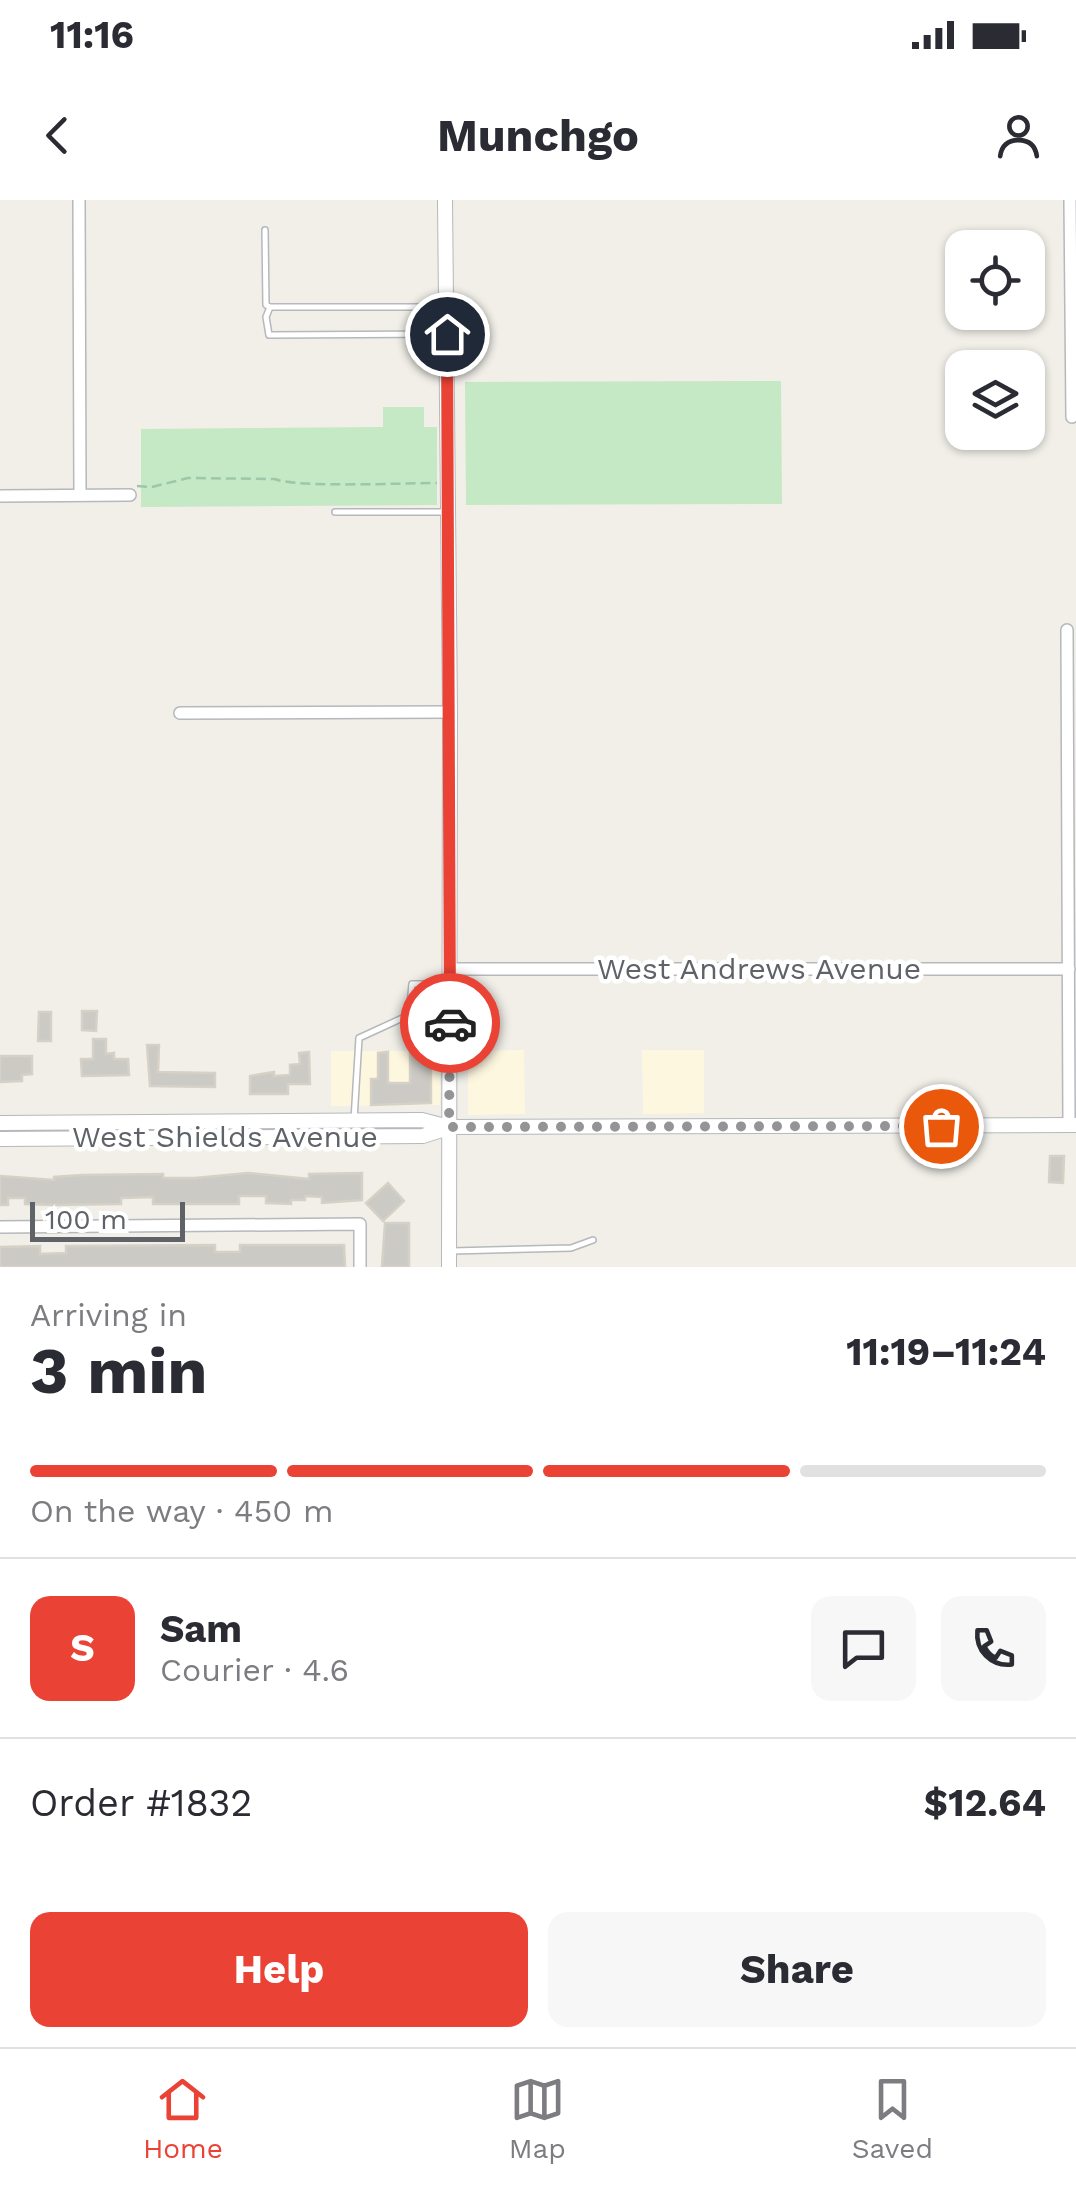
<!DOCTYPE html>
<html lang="en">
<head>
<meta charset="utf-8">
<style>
  :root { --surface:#fff; --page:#f7f7f7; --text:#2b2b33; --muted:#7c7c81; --line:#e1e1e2; --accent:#ea4335 }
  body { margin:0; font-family:"Work Sans",sans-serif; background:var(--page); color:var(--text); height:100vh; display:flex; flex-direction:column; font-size:38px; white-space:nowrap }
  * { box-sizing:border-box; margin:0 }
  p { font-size:32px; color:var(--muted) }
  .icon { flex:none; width:55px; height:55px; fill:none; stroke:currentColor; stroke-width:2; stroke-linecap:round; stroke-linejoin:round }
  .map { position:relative; height:1067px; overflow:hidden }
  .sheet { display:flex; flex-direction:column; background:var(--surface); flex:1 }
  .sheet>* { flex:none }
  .buttons { position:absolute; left:945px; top:30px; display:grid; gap:20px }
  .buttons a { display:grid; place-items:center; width:100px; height:100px; border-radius:20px; background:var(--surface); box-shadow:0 2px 8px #0004; font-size:50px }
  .scale { position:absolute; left:30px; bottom:25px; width:155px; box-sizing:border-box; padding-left:10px; border:5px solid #5f6368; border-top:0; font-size:28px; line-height:35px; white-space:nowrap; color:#5f6368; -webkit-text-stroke:8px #fff; paint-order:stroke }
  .pin { position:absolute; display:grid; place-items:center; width:85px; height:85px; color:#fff; margin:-42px; border:5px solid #fff; border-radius:50%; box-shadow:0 2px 10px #0007 }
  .courier { position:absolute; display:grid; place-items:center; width:100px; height:100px; margin:-50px; border:8px solid #ea4335; border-radius:50%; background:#fff; color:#222; box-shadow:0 2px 12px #0007 }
  .overview em { font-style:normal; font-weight:700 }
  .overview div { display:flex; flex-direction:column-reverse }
  .overview { display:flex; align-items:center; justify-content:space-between; height:170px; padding:0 30px }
  h1 { font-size:65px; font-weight:700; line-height:75px }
  .bar { display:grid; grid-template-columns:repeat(4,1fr); gap:15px 10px; align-content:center; height:120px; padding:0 30px }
  .bar i { height:12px; border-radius:8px; background:var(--line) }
  .bar .active { background:var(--accent) }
  .bar p { grid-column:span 4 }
  .line { display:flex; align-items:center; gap:25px; padding:0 30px; border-top:2px solid var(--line) }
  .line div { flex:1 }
  .round { display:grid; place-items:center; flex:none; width:105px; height:105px; border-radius:20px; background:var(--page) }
  .action { display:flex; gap:20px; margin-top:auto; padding:20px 30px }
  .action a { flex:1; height:115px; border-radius:20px; background:var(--accent); color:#fff; font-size:40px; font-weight:700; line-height:115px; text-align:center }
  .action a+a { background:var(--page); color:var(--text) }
  .status { display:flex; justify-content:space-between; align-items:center; height:70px; padding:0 50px; background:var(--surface); direction:ltr }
  .status svg { height:28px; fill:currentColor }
  header { display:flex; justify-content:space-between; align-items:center; height:130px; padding:0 30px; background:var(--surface); font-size:45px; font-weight:700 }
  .dock { display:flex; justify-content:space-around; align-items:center; height:140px; border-top:2px solid var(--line); background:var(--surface); font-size:28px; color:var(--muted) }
  .dock a { display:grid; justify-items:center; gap:5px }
  .dock .active { color:var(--accent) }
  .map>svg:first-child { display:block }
  .commercial { fill:#fef7e0 }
  .green { fill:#c5e8c5 }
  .building { fill:#cccac5; stroke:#d6d1c6; stroke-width:2.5 }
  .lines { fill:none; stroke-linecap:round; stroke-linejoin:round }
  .service-casing { stroke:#b5b8bc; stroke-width:8 }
  .minor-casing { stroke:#b5b8bc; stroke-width:14 }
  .tertiary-casing { stroke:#b5b8bc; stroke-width:16 }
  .path { stroke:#9cc7a9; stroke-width:2.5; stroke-dasharray:10 5; stroke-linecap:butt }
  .service { stroke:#fff; stroke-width:5 }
  .minor { stroke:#fff; stroke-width:11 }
  .tertiary { stroke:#fff; stroke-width:14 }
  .done { stroke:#929495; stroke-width:10; stroke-dasharray:0 18 }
  .route { stroke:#ea4335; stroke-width:12 }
  .labels { text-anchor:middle; stroke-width:9; stroke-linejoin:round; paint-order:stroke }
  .street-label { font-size:30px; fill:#5f6368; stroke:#fff }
</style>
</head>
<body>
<div class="status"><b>11:16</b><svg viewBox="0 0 49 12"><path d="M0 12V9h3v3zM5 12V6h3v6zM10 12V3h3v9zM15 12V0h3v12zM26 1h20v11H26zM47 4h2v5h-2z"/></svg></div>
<header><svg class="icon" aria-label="back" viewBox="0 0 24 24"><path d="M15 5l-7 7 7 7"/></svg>Munchgo<svg class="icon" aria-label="person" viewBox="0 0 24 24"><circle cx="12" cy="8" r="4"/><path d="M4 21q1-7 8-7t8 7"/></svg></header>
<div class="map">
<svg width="1076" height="1067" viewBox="0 0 1076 1067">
  <rect width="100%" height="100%" fill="#f1efe8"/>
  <path class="commercial" d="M524,850L525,914L468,915V851Z
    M642,850H704V913L643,914Z
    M331,851H440V905L331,906Z"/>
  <path class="green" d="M781,181L782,304L466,305L465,182Z
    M383,207H424V227H437V305L141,307V229L383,227Z"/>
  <path class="building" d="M82,811H97L96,831L82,830Z
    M39,812H51V841H38Z
    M93,839H106V854L114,853V859H128L129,875L82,876L81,859H93Z
    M147,845H159L158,872L215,873V887L150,886Z
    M309,852L310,884H288V894H250V876L274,872V876L290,875V865L300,864L299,853Z
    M388,852V883H410V852H426V863H431V903L371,905V879H378V853Z
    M0,856H32V874L22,875V881L0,882Z
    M1050,956H1064L1063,983L1049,982Z
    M248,973L309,979V974L362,973V1000L322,1003V997L305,996V1000H291V1004L266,1003V996H239V1004H153V997L121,998V1004L54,1005L25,1004V998H8V1005H0V976L54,980V977L82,975L163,974V978H195Z
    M388,983L404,1001L383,1021L366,1003Z
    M385,1023H409V1067H382Z
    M215,1045V1052H240V1045H344L345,1067H0V1047L40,1046V1054L66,1053V1046Z"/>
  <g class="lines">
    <g class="service-casing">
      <path id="service" d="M265,30L266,105L270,107H443
        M270,107L266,117L269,135L446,134
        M335,312H446
        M409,815L446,816
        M354,920L359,838L409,815L412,784H447
        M452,1051L571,1048L593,1040"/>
    </g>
    <g class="minor-casing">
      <path id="minor" d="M79,0L80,294
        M1070,0L1072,217
        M0,296L130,295
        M1067,430L1069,925
        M180,513L450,512
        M450,769H1069
        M0,1027L360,1024V1067"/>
    </g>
    <g class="tertiary-casing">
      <path id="tertiary" d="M445,0L450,512L449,1067
        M0,923L422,920L449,927L1076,925
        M0,939L423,936L448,928"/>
    </g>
    <path class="path" d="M137,286L152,287L188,278L275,279C295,288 407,283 437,283"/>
    <use href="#service" class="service"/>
    <use href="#minor" class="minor"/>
    <use href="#tertiary" class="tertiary"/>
  </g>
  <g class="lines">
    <path class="done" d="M450,823L449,927L941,926"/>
    <path class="route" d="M447,134L450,823"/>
  </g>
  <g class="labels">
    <g class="street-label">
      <text x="759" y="779">West Andrews Avenue</text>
      <text x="225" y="947">West Shields Avenue</text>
    </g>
  </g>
</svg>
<div class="buttons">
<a><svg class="icon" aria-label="locate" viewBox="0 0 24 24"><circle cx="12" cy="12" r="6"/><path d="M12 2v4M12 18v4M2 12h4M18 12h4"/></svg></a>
<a><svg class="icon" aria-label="layers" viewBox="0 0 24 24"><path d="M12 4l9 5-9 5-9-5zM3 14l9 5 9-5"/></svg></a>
</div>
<div class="scale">100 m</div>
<div class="pin" style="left:941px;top:926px;background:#ea580c"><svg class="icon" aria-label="bag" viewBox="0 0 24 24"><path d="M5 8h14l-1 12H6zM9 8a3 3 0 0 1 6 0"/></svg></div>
<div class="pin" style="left:447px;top:134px;background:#1f2937"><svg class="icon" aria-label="home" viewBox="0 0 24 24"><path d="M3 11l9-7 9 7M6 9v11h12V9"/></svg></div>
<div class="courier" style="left:450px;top:823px"><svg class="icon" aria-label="car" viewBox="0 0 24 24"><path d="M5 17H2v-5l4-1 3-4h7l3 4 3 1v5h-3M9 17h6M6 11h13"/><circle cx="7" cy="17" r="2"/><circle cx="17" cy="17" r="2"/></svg></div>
</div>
<section class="sheet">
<div class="overview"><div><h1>3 min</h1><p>Arriving in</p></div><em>11:19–11:24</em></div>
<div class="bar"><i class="active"></i><i class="active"></i><i class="active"></i><i></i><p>On the way · 450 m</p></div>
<div class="line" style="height:180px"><b class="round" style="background:var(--accent);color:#fff">S</b><div><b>Sam</b><p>Courier · 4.6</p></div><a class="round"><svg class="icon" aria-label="chat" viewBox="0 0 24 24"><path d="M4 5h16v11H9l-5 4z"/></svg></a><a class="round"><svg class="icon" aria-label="phone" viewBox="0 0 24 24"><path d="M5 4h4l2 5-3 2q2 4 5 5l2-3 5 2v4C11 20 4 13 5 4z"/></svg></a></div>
<div class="line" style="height:130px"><div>Order #1832</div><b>$12.64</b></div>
<div class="action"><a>Help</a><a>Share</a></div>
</section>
<nav class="dock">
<a class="active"><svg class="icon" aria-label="home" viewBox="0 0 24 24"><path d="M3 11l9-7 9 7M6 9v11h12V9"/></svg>Home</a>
<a><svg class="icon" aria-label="map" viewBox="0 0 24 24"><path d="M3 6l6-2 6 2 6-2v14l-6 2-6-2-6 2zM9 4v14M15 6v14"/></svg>Map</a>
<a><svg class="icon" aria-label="saved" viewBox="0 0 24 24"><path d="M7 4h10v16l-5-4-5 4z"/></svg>Saved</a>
</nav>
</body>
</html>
